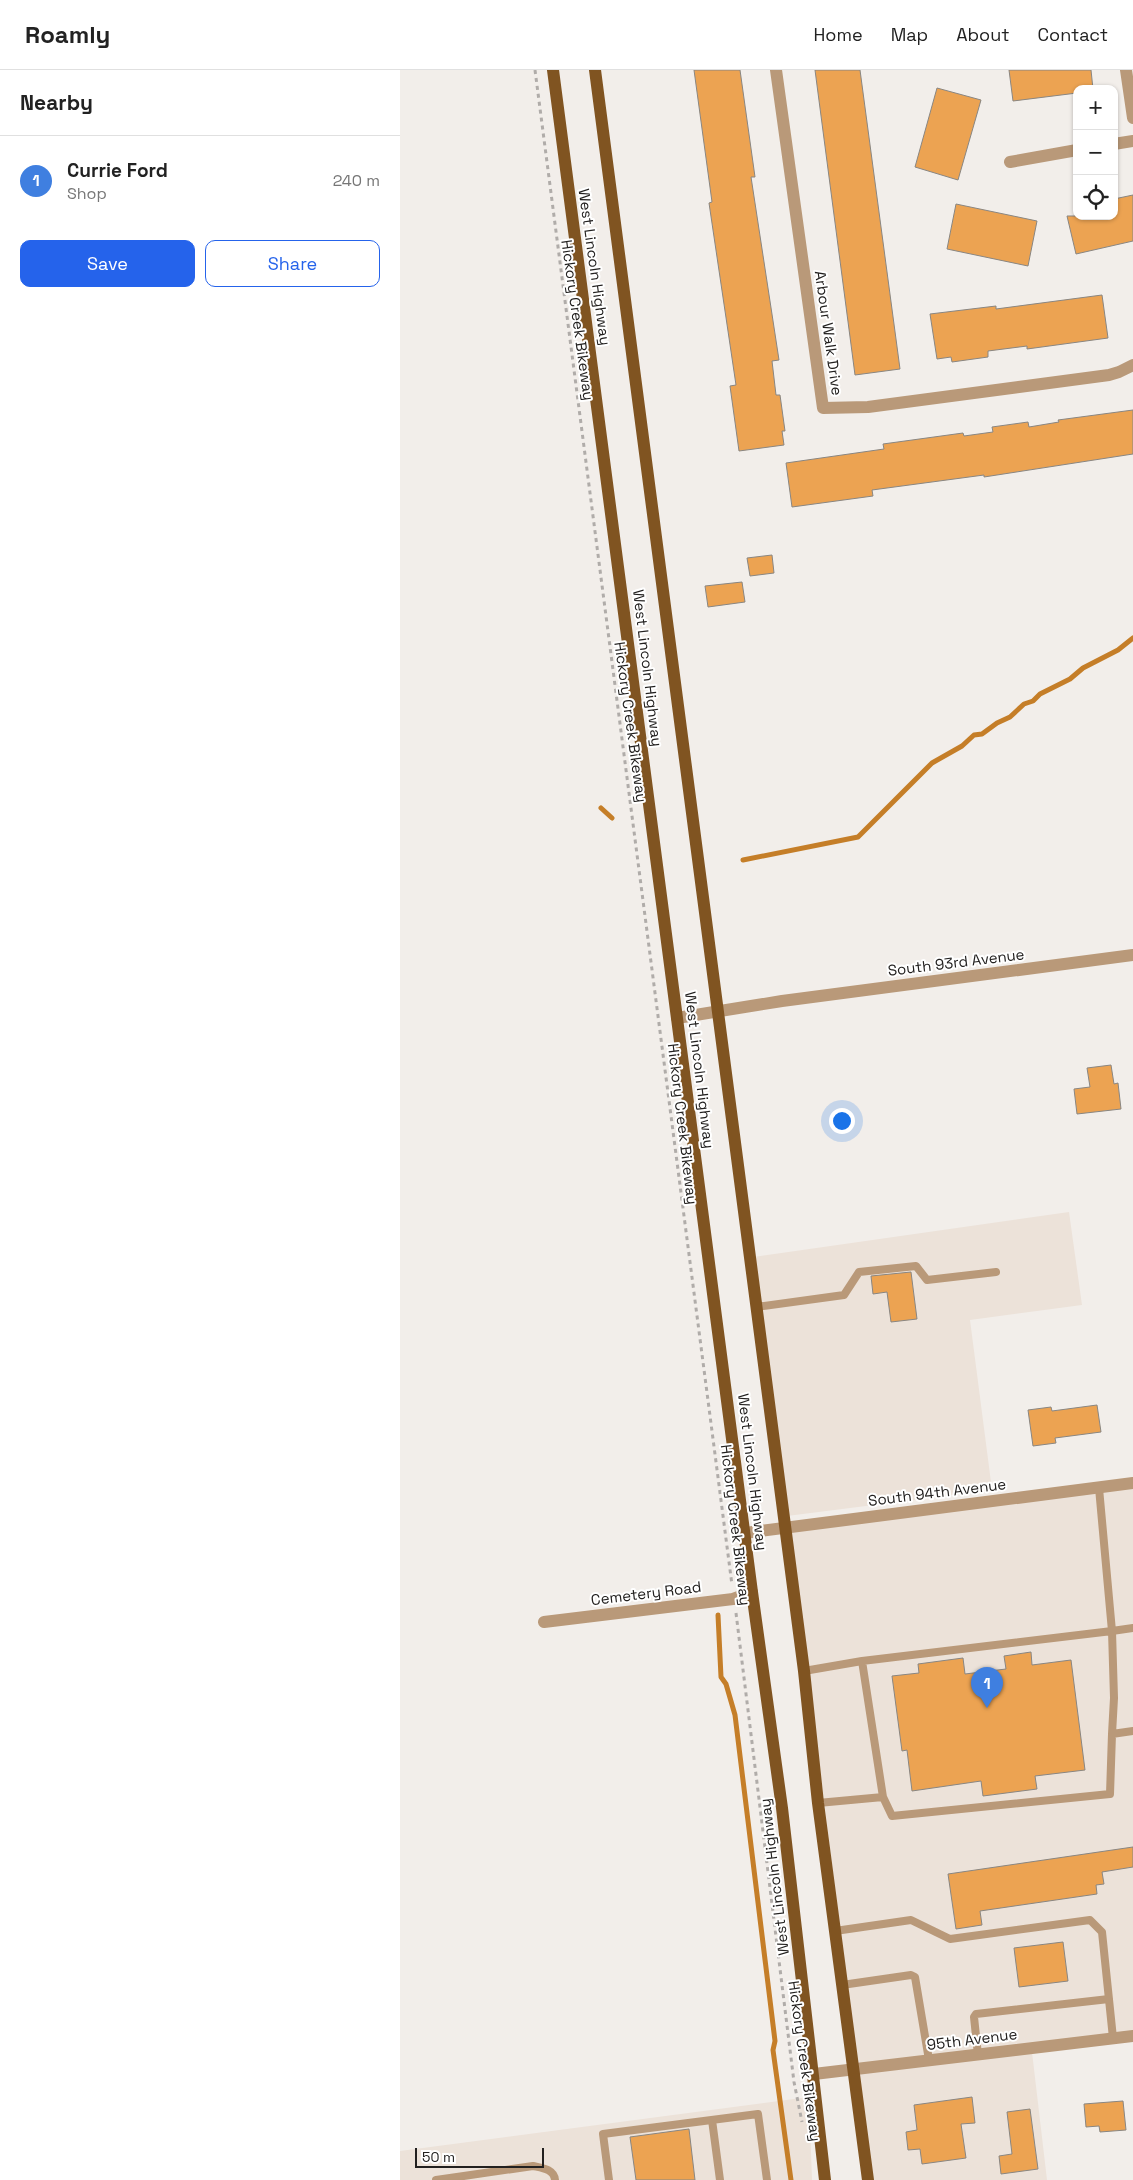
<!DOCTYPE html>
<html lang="en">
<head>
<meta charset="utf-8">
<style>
  body { margin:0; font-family:"Space Grotesk",sans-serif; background:#f2f2f2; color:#222 }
  .controls { position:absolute; right:15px; top:15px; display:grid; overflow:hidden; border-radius:10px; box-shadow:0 1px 4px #0004 }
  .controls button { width:45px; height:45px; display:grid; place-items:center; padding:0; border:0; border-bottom:1px solid #e0e0e0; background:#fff; color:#222; font:25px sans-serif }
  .scale { position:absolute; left:15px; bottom:12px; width:129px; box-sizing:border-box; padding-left:5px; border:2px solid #22201f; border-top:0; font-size:14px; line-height:18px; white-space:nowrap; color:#22201f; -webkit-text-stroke:4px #fff; paint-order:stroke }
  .you { position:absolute; left:441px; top:1050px; width:18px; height:18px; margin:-12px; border:4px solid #fff; border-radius:50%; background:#1a73e8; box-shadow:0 0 0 8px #1a73e833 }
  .badge { display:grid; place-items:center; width:32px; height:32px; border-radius:50%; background:#2563eb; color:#fff; font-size:16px; font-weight:700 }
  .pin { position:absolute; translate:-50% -41px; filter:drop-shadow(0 1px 2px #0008) }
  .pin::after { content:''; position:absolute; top:26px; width:18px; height:15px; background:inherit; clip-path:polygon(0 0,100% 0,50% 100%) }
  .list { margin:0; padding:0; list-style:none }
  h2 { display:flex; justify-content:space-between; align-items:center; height:65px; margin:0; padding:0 20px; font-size:21px }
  h2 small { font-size:16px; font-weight:400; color:#767676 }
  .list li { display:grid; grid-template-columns:32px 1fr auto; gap:15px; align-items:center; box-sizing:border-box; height:90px; padding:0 20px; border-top:1px solid #e0e0e0 }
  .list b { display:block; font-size:19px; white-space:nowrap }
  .list p { margin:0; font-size:16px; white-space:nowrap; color:#767676 }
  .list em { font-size:16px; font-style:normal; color:#767676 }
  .actions { display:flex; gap:10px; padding:15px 20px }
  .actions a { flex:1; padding:11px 0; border:1px solid #2563eb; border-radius:10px; text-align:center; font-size:18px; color:#2563eb }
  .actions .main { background:#2563eb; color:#fff }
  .icon { flex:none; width:28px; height:28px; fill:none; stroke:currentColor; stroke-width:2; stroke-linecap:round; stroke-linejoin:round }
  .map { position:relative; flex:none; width:733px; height:2110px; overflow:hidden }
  header { display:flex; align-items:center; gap:30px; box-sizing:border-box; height:70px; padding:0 25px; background:#fff; border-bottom:1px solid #e0e0e0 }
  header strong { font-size:24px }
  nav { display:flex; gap:28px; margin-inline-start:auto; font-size:18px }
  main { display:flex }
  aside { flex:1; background:#fff }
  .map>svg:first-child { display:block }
  .built { fill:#ece2d9 }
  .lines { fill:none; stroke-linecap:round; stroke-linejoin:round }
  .stream { stroke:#c57e28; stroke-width:5 }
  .building { fill:#eca352; stroke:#898682 }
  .path { stroke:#b0aca9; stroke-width:3; stroke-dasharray:4 4; stroke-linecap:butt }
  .service { stroke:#b99979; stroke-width:8 }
  .minor { stroke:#b99979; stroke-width:12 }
  .primary { stroke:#805421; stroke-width:12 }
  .labels { text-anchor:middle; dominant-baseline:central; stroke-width:4; stroke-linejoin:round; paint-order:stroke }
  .street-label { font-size:15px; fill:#22201f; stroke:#fff }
</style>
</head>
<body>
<header>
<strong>Roamly</strong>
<nav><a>Home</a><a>Map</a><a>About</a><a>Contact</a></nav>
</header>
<main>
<aside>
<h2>Nearby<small></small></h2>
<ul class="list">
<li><span class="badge" style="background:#3f7fe0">1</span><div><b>Currie Ford</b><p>Shop</p></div><em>240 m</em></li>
</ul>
<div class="actions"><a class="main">Save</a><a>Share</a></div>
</aside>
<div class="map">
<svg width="733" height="2110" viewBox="0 0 733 2110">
  <rect width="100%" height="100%" fill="#f2eeea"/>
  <!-- built -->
  <path class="built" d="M669,1142L682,1235L570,1250L592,1420L387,1446L353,1187Z
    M733,1411V1969L632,1982L647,2110H472L389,1454Z
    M409,2027L412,2110H0V2081Z"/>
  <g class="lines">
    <!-- stream -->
    <path class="stream" d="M201,738L212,748
      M343,790L458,767L532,693L562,676L574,665L582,664L597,653L610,647L624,634L633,631L640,624L670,609L683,598L718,580L733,568
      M318,1545L321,1607L326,1614L335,1645L375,1971L373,1980L391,2110"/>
  </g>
  <!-- building -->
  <path class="building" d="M294,0H340L355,107H351L379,290L372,291L376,325H380L385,361H382L384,375L339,381L330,316L336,315L309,133L312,132Z
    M415,0H460L500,299L455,305Z
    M609,0H691L693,19H677V23L613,31Z
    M537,18L581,30L558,110L515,97Z
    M733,125V171L676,184L667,146H714V129Z
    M556,134L637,151L628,196L547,179Z
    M702,225L708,268L627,279V276L588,281V287L552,292L551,287L537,289L530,244L596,236V239Z
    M733,340V384L584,407V405L472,420L473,426L392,437L386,393L484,379L483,374L563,363L564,366L593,362L592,357L628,352L629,357L659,352L658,350Z
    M372,485L374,503L350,506L347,488Z
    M342,512L345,532L308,537L305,516Z
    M711,995L714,1014L718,1013L721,1039L677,1044L674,1019L690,1017L687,998Z
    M511,1202L517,1249L491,1252L487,1222L473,1224L471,1206Z
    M697,1335L701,1362L655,1368L656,1373L633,1376L628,1340L651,1337L652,1341Z
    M631,1582L632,1595L671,1590L685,1700L635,1706L637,1719L583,1726L581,1711L512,1721L507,1680L502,1681L492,1606L519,1603L518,1594L563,1588L565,1604L606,1599L604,1586Z
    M733,1777V1797L702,1802L704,1814L696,1815L697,1824L580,1841L582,1855L556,1859L548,1804Z
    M663,1872L668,1911L619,1917L614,1878Z
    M572,2027L575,2053L561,2054L566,2088L522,2094L520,2079L508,2080L506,2062L517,2060L514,2035Z
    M723,2031L726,2060L700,2062L699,2056L686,2057L684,2034Z
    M630,2039L638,2099L601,2104L599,2086L612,2084L607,2042Z
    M289,2059L295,2110H236L230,2067Z"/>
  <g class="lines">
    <!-- path -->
    <path class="path" d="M135,0L332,1515
      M336,1543L394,2012L402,2052"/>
    <!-- service -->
    <path class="service" d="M356,1237L444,1225L459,1202L516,1196L527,1210L596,1202
      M462,1591L712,1561L699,1418
      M404,1601L462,1591L483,1727L418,1733
      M712,1664L714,1628L712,1561L733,1558
      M483,1727L492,1746L710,1724L712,1664L733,1661
      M435,1861L511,1850L550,1869L690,1850L702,1862L713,1968
      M442,1915L511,1905L515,1907L529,1990
      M578,1985L574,1947L576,1944L709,1929
      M312,2050L320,2110
      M36,2110L133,2096C142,2098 154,2099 155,2110
      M209,2110L203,2064L358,2044L367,2110"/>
    <!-- minor -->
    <path class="minor" d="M376,0L423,338L468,337L709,305L719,302L733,295
      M726,0L733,48
      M714,74L733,71
      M610,92L677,80
      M277,948L382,931L733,885
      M345,1463L733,1413
      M144,1552L333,1529L352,1522
      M414,2004L733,1966"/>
    <!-- primary -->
    <path class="primary" d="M153,0L352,1522L382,1738L425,2110
      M195,0L404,1601L418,1733L468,2110"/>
  </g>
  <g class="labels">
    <!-- street labels -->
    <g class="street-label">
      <text transform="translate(195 197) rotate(82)">West Lincoln Highway</text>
      <text transform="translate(178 250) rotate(82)">Hickory Creek Bikeway</text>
      <text transform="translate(429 263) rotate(82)">Arbour Walk Drive</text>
      <text transform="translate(248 598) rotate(83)">West Lincoln Highway</text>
      <text transform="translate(231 652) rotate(82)">Hickory Creek Bikeway</text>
      <text transform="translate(556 892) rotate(-7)">South 93rd Avenue</text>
      <text transform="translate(300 1000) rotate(83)">West Lincoln Highway</text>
      <text transform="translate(283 1054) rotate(83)">Hickory Creek Bikeway</text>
      <text transform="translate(353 1402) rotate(83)">West Lincoln Highway</text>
      <text transform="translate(537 1422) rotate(-7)">South 94th Avenue</text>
      <text transform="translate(336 1455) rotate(83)">Hickory Creek Bikeway</text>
      <text transform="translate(246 1523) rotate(-7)">Cemetery Road</text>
      <text transform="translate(374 1807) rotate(-97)">West Lincoln Highway</text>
      <text transform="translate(572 1969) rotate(-7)">95th Avenue</text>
      <text transform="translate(405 1991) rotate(82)">Hickory Creek Bikeway</text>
    </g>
  </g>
</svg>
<div class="controls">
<button>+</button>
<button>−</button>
<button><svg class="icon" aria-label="locate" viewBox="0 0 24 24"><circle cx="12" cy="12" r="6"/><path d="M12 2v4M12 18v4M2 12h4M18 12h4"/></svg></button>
</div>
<div class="scale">50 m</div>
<div class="you"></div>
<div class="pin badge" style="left:587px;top:1638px;background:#3f7fe0">1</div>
</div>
</main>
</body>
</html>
